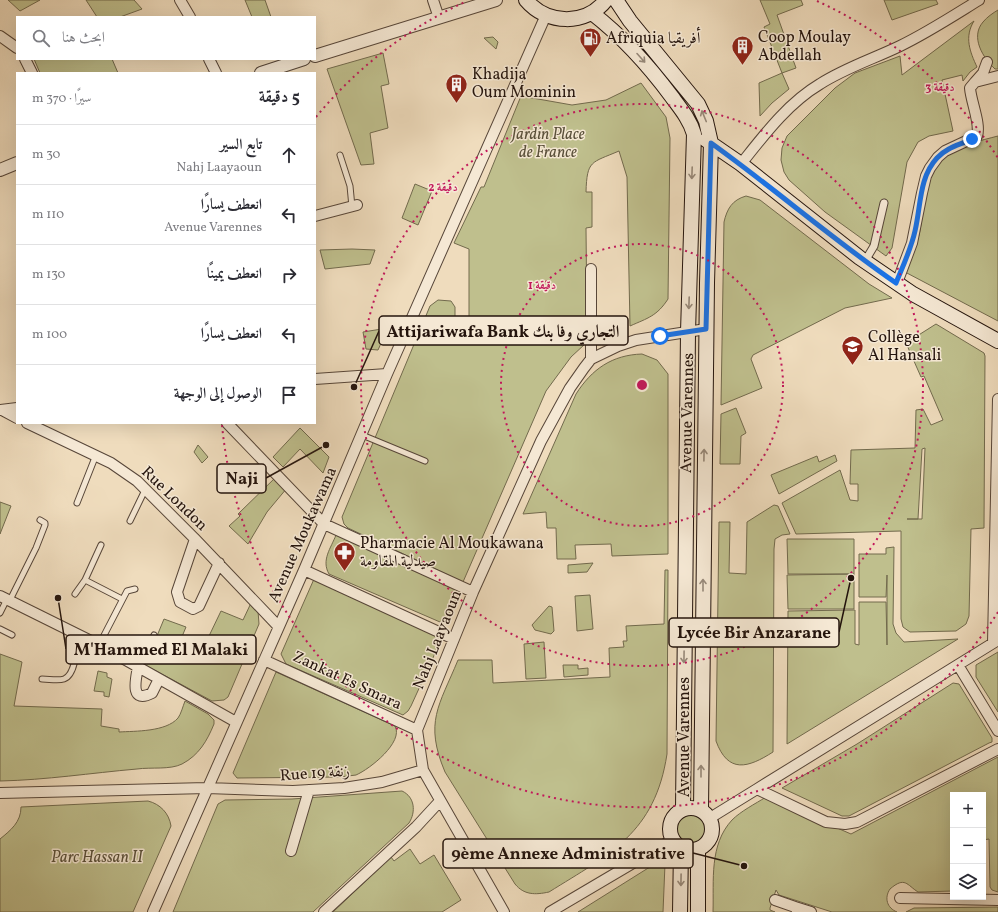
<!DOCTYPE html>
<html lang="ar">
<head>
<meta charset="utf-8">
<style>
  body { margin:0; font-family:Vollkorn,Amiri,serif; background:#f2f2f3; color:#2b2b33; direction:rtl }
  .controls { position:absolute; right:12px; bottom:12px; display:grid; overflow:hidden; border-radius:0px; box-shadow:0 4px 16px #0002 }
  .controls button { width:36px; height:36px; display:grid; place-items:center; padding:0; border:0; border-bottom:1px solid #e1e1e2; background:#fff; color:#2b2b33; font:20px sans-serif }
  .stop { position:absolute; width:12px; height:12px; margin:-9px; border:3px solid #1a73e8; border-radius:50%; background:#fff }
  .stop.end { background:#1a73e8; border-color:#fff; box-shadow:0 1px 4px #0008 }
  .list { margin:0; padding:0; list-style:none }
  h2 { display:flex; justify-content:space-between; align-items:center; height:52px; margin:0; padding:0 16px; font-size:17px }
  h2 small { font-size:13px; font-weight:400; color:#7c7c81 }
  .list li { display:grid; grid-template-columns:26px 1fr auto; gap:12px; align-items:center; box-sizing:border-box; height:60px; padding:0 16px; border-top:1px solid #e1e1e2 }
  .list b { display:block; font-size:15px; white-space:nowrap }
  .list p { margin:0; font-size:13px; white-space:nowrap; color:#7c7c81 }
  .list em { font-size:13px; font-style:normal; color:#7c7c81 }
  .icon { flex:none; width:22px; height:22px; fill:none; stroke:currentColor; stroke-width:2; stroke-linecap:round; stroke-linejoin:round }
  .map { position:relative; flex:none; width:998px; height:912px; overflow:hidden; direction:ltr }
  .search { position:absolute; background:#fff; box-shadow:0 4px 16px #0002; left:16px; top:16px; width:300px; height:44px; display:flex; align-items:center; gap:10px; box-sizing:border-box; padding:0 14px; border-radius:0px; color:#7c7c81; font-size:15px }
  .panel { position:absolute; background:#fff; box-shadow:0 4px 16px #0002; left:16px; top:72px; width:300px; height:352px; border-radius:0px; direction:rtl }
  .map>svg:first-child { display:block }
  .green { fill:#bfbf8d; stroke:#726a4d; fill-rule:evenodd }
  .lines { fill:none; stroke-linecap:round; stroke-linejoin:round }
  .service-casing { stroke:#574639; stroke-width:7 }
  .pedestrian-casing { stroke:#574639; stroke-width:9 }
  .minor-casing { stroke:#574639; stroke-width:12 }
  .tertiary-casing { stroke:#574639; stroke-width:14 }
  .secondary-casing { stroke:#24140d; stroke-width:16 }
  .service { stroke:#f5e8d4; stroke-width:5 }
  .pedestrian { stroke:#f5e8d4; stroke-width:7 }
  .minor { stroke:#f5e8d4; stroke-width:10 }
  .tertiary { stroke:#f5e8d4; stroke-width:12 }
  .secondary { stroke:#f5e8d4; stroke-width:14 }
  .oneway { stroke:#97897a }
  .route { stroke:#1a73e8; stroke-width:5 }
  .ring { fill:none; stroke:#c2185b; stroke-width:2; stroke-dasharray:2 4 }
  .labels { text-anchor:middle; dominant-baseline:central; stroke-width:3; stroke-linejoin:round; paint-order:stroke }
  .poi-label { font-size:16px; fill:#24140d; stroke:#f5e8d4; text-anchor:start }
  .park-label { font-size:16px; font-style:italic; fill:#5a503a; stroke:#f5e8d4 }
  .street-label { font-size:16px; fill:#24140d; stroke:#f5e8d4 }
  .centre { fill:#c2185b; stroke:#f5e8d4; stroke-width:2 }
  .ring-label { font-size:12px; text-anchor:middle; font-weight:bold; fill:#c2185b; stroke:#f5e8d4; stroke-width:3; stroke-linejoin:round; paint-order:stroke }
  .leader { fill:none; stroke:#24140d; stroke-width:1.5 }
  .callout-dot { fill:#24140d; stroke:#f5e8d4; stroke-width:1.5 }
  .callout { fill:#f5e8d4; stroke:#24140d; stroke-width:1.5 }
  .callout-label { font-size:17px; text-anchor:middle; font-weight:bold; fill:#24140d }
</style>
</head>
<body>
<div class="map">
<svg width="998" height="912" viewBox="0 0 998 912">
  <rect width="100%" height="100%" fill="#efdcbd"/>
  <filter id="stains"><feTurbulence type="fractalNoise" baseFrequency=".005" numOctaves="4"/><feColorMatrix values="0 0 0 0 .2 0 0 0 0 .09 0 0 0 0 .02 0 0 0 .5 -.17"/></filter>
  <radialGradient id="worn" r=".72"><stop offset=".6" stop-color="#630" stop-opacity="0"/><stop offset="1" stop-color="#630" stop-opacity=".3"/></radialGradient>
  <!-- green -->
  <path class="green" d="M8,0H40L20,11Z
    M86,0H134L142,9L120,17H97Z
    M245,0H265L271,17H252Z
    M760,0H801L803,5L777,15L796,68L782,73L789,89L772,103L760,116L759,83L782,73L764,27L770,24Z
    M884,0H936L938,4L892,20Z
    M998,10V69H995C983,58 970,37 983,22C987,17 993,13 998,10Z
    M974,21C964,37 970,52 977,67L970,72L963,81L962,75L942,80L953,131L929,136L918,142L907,162L892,248L886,256L825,212L789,180L784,172L781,160L782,148L787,136L835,88L855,73L900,56L902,75Z
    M493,37L498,42L496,49L484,38Z
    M383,53L389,84L381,86L388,128L370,133L374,164L361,165L327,69Z
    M34,59H112L118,73H40Z
    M641,83L666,117L670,138L668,299C657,316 648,318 630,326L627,177L619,151C591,163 587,160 586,192H592V227L586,228L587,324L585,344L571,357L546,391L463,582L348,528L344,524L342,517L430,306L438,300L451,301L455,307V318L469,317V249L454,243L481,187H484L521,96L572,105L606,100Z
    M998,136V321L905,272C910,260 916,247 919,235C925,210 921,174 943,156C955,146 983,140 998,136Z
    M415,184L432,191L418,225L402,218Z
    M746,196L760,200L869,284L892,298L845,308L753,355L751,359L762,388L721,405L724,222C727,209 732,200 746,196Z
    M352,249L375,250L370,264L325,269L320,250Z
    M936,324L984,353L985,356L984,528L971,529L969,616L966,624L956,631L910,632L903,627L901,619V531L796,534L782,503L840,470L850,500L858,501V484H850L851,450L915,448L916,410L923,409L931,425L943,420L924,376L921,377L906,343ZM925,448L922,519H907H918L922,449Z
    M388,328L378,350L366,349L363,332Z
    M642,354L657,360L668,374V554L612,556L611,544L575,545L576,559H557L556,528H547L546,512L523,514L576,394C592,369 612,355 642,354Z
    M736,408L746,433L741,436L740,464H720L721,414Z
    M300,428L329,457L323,473L300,449L283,467L273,457Z
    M198,445L208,457L202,463L194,452Z
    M835,455L837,461L779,494L771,475L817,456L819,462Z
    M276,477L287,488L267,512L248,544L229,526L240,516L238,514Z
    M0,502L11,506L0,534Z
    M774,505L778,506L790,534L782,535L775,539L774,549L773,752C748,768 728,774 716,741L719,522H730L729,573L746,574L747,522Z
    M336,535L458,588L460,592L446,620L440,622L329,574C321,560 331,548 336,535Z
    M787,539H854V574H788Z
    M894,547L893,624L896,633L904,642L958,639L787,744L788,611L855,610V644L859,645V602H886L887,645V575L886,597H859V554H886V548Z
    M593,563L587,572L568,573V565Z
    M665,570H668L667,754C655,833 610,854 549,892C535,895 524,895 515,884L445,772C424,722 439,706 458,660H492L493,683L610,677L609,648L624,647L623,641H627L626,626L664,624Z
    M854,574V609H788L787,575Z
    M314,579L442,638L411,706L408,711L403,715L286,664L281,654Z
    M590,595L593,629L577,631L575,596Z
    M251,603L258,611L259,624L228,697L224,700L212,701L145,665L164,619L186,627L181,639L207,649L212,637L209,636L221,611L243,620Z
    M549,606L552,607L554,631L551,634L535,630L532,625Z
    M544,642L546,678L526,679L524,644Z
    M998,652V712L976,677V665Z
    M0,654L22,662L14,706L102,709L101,726L119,729V732C135,731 166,732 178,718C181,714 183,706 185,701L208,714L214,720V724C207,741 199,755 182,764C170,770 151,767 137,769C91,773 46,780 0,781Z
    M563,665H578V669L588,668V675L564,677Z
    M98,671L107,673V677L112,679L109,697L104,696V692L94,691Z
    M276,672L395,726C404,742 370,769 356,775C351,776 345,776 340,777L237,778L233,773Z
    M953,683L959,684L992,738V742L989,743L849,816H842L782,788L857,744Z
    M998,757V892L992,890L990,887L989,839L983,840V795H953V891L918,892C907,885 905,876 890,889C884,898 887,908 897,912H832L779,895L776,890L770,908V910L775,912H713C714,880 709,845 732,820C741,811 755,804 766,797L851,834Z
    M402,791C415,797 416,812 409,823L313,912H173L218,804L225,800L292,799Z
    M148,801C160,804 169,813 171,826L133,912H0V839C11,830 21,822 21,807Z
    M675 829a17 17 0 1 1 34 0a17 17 0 1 1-34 0Z
    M410,849L420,864L434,855L461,900L442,912H333L391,857L394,861Z
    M661,860L665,864L663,912H578Z
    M998,907V912H906L914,908Z"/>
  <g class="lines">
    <defs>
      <path id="service" d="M340,155L350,186L352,207
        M362,435L425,461
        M77,503L96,455
        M130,521L145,490
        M85,580L101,545
        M75,594L85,580L122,599
        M10,600L36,548L45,525V523L40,520
        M0,613L7,599
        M0,629L12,635
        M99,645L127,591L135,589
        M138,667L154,635
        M42,679C49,679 58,681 64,679C76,675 77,646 78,634"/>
      <path id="pedestrian" d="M865,261L874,246L884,203"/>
      <path id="minor" d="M180,0L190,17
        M433,0L439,18
        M0,36L17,48
        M25,59L32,73
        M209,59L216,73
        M975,82L983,73L987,62
        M741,164C764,135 788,103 820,84C845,68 873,59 900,46C927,33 953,16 979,0
        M315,216L357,205
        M591,269V359
        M897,283L912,243L922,193L926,176L930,168L938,157L945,151L977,136C981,124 971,102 970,88L975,82L998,76
        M315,379L387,374
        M0,410L17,408
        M2,410L17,418
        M27,423L111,463L137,481L194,538L278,626
        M227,423L324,524L473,592
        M195,539L177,592L180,602L193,609L199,606L219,563
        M304,570L454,639
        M0,596L99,645L236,722
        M993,643L998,399
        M264,660L417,730
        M958,665L998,731
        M138,667C136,678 129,705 152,693L159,679
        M757,789L998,640
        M0,793L207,788L293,791L344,788L382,782L423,770
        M710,818L757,789L826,822L845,824L857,822L998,749
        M291,851L309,790
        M900,898L998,900
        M775,900L795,907L798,912
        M795,907L811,912
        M153,912L304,570L387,374L546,15
        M324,912L416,827L440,801
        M504,912L423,770L417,730L473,592L541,441L570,388L584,368L591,359L618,346L636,340L706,329
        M550,912L672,840"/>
      <path id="tertiary" d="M315,56L496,0
        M261,73L304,59
        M0,170L17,163"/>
      <path id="secondary" d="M526,0C547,25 586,26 606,0
        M616,0L630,21L698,104L706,121L711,143L707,283L701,810
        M592,13C623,37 649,66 672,97C681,109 690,120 694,134L688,332L683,809
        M706,140L741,164L860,258L913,294L998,341
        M670 829a21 21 0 1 1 42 0a21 21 0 1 1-42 0Z
        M680,912L681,848
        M698,912V849"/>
    </defs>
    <!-- service casing -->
    <use href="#service" class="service-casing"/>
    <!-- pedestrian casing -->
    <use href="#pedestrian" class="pedestrian-casing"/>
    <!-- minor casing -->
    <use href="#minor" class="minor-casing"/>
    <!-- tertiary casing -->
    <use href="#tertiary" class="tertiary-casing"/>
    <!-- secondary casing -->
    <use href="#secondary" class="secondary-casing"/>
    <!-- service -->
    <use href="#service" class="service"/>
    <!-- pedestrian -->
    <use href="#pedestrian" class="pedestrian"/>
    <!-- minor -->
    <use href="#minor" class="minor"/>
    <!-- tertiary -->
    <use href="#tertiary" class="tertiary"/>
    <!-- secondary -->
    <use href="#secondary" class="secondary"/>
  </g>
  <!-- one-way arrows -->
  <defs><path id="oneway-shaft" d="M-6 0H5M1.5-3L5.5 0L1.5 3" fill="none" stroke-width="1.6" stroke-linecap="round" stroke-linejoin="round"/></defs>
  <g class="oneway">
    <use href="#oneway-shaft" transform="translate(641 58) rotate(48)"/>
    <use href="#oneway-shaft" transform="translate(704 116) rotate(-112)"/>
    <use href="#oneway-shaft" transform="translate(692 173) rotate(92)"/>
    <use href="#oneway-shaft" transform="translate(689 303) rotate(92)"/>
    <use href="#oneway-shaft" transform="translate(704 455) rotate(-89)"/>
    <use href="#oneway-shaft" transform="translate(703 585) rotate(-90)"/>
    <use href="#oneway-shaft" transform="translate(684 657) rotate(91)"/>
    <use href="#oneway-shaft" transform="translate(701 771) rotate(-90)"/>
    <use href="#oneway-shaft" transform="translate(681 880) rotate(91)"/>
  </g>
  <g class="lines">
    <!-- route -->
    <path class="route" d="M660,336L706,329L711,143C774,188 832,239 896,283C903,266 911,249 915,231C921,206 919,177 937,158C947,147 960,145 972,139"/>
  </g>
  <!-- distance rings -->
  <g class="ring">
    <circle cx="642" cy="385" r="141"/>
    <circle cx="642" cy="385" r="281"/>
    <path d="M998 612A422 422 0 0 1 222 425M316 117A422 422 0 0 1 467 1M817 1A422 422 0 0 1 998 158"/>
  </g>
  <!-- icons -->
  <defs>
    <symbol id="fuel-pin" viewBox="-11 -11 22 30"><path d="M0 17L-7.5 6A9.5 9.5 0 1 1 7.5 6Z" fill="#8f2418" stroke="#f5e8d4"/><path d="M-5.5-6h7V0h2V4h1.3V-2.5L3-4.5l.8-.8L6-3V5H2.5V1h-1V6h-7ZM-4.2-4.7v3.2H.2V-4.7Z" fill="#fff"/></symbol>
    <symbol id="building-pin" viewBox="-11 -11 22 30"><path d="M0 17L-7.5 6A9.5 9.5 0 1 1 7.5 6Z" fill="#8f2418" stroke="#f5e8d4"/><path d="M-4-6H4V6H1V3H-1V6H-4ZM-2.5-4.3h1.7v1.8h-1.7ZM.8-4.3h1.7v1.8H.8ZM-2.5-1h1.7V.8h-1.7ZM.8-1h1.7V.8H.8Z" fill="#fff"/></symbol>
    <symbol id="school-pin" viewBox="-11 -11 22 30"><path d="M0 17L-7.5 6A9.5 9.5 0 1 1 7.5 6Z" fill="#8f2418" stroke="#f5e8d4"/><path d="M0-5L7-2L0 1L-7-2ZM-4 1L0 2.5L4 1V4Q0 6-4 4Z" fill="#fff"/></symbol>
    <symbol id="pharmacy-pin" viewBox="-11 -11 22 30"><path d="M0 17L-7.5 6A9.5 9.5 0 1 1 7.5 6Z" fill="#8f2418" stroke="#f5e8d4"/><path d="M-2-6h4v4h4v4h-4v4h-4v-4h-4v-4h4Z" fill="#fff"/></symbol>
  </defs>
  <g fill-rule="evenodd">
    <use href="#fuel-pin" x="578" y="26" width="25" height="34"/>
    <use href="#building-pin" x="730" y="34" width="25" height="34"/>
    <use href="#building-pin" x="444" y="72" width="25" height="34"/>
    <use href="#school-pin" x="840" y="334" width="25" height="34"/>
    <use href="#pharmacy-pin" x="332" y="540" width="25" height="34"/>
  </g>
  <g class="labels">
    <!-- poi labels -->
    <g class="poi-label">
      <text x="758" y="38">Coop Moulay<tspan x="758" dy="18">Abdellah</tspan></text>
      <text x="606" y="39">Afriquia أفريقيا</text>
      <text x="472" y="75">Khadija<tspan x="472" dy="18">Oum Mominin</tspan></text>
      <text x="868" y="338">Collège<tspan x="868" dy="18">Al Hansali</tspan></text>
      <text x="360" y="544">Pharmacie Al Moukawana<tspan x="360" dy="18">صيدلية المقاومة</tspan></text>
    </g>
    <!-- park labels -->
    <g class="park-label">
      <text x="548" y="135">Jardin Place<tspan x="548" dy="18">de France</tspan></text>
      <text x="97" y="858">Parc Hassan II</text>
    </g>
    <!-- street labels -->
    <g class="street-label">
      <text transform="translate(688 413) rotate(-89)">Avenue Varennes</text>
      <text transform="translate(174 499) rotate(44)">Rue London</text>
      <text transform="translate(303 535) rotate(-66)">Avenue Moukawama</text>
      <text transform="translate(438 640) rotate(-68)">Nahj Laayaoun</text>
      <text transform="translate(347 681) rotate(25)">Zankat Es Smara</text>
      <text transform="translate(685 737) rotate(-90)">Avenue Varennes</text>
      <text transform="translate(315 774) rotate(-4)">Rue 19 زنقة</text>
    </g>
  </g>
  <circle cx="642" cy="385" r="6" class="centre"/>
  <g class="ring-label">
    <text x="940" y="91">3 دقيقة</text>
    <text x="443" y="191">2 دقيقة</text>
    <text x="542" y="289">1 دقيقة</text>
  </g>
  <!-- callouts -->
  <path class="leader" d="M354 387L379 331M326 445L266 478M851 578L839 632M58 598L66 649M744 866L693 853"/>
  <g class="callout-dot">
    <circle cx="354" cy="387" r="4"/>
    <circle cx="326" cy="445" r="4"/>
    <circle cx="851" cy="578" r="4"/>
    <circle cx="58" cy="598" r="4"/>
    <circle cx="744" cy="866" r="4"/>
  </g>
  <g class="callout">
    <rect x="379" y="316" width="249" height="29" rx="4"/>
    <rect x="217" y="464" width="49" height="29" rx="4"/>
    <rect x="669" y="618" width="170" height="29" rx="4"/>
    <rect x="66" y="635" width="190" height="29" rx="4"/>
    <rect x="443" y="839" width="250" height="29" rx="4"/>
  </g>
  <g class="callout-label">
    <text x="503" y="337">Attijariwafa Bank التجاري وفا بنك</text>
    <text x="242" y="484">Naji</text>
    <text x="754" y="638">Lycée Bir Anzarane</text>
    <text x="161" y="655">M'Hammed El Malaki</text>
    <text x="568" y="859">9ème Annexe Administrative</text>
  </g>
  <rect width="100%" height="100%" filter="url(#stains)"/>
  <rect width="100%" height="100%" fill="url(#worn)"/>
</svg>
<div class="controls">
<button>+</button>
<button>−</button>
<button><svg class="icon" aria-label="layers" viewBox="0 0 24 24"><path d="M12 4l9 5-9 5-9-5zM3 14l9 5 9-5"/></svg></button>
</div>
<div class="stop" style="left:660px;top:336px"></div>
<div class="stop end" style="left:972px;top:139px"></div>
<div class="search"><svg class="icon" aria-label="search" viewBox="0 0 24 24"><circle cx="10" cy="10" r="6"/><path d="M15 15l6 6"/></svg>ابحث هنا</div>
<section class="panel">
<h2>5 دقيقة<small>سيرًا · 370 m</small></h2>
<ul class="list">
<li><svg class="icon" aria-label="ahead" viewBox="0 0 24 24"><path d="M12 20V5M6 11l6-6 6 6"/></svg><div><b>تابع السير</b><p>Nahj Laayaoun</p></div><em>30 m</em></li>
<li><svg class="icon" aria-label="left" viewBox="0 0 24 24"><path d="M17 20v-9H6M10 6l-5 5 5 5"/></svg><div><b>انعطف يسارًا</b><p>Avenue Varennes</p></div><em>110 m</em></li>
<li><svg class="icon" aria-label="right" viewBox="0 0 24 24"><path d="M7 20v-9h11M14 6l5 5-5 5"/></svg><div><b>انعطف يمينًا</b></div><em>130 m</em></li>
<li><svg class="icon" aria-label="left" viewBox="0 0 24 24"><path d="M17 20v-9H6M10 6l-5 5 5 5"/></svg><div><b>انعطف يسارًا</b></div><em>100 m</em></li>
<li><svg class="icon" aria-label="arrive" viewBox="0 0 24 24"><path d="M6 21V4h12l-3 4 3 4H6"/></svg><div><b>الوصول إلى الوجهة</b></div></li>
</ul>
</section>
</div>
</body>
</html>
